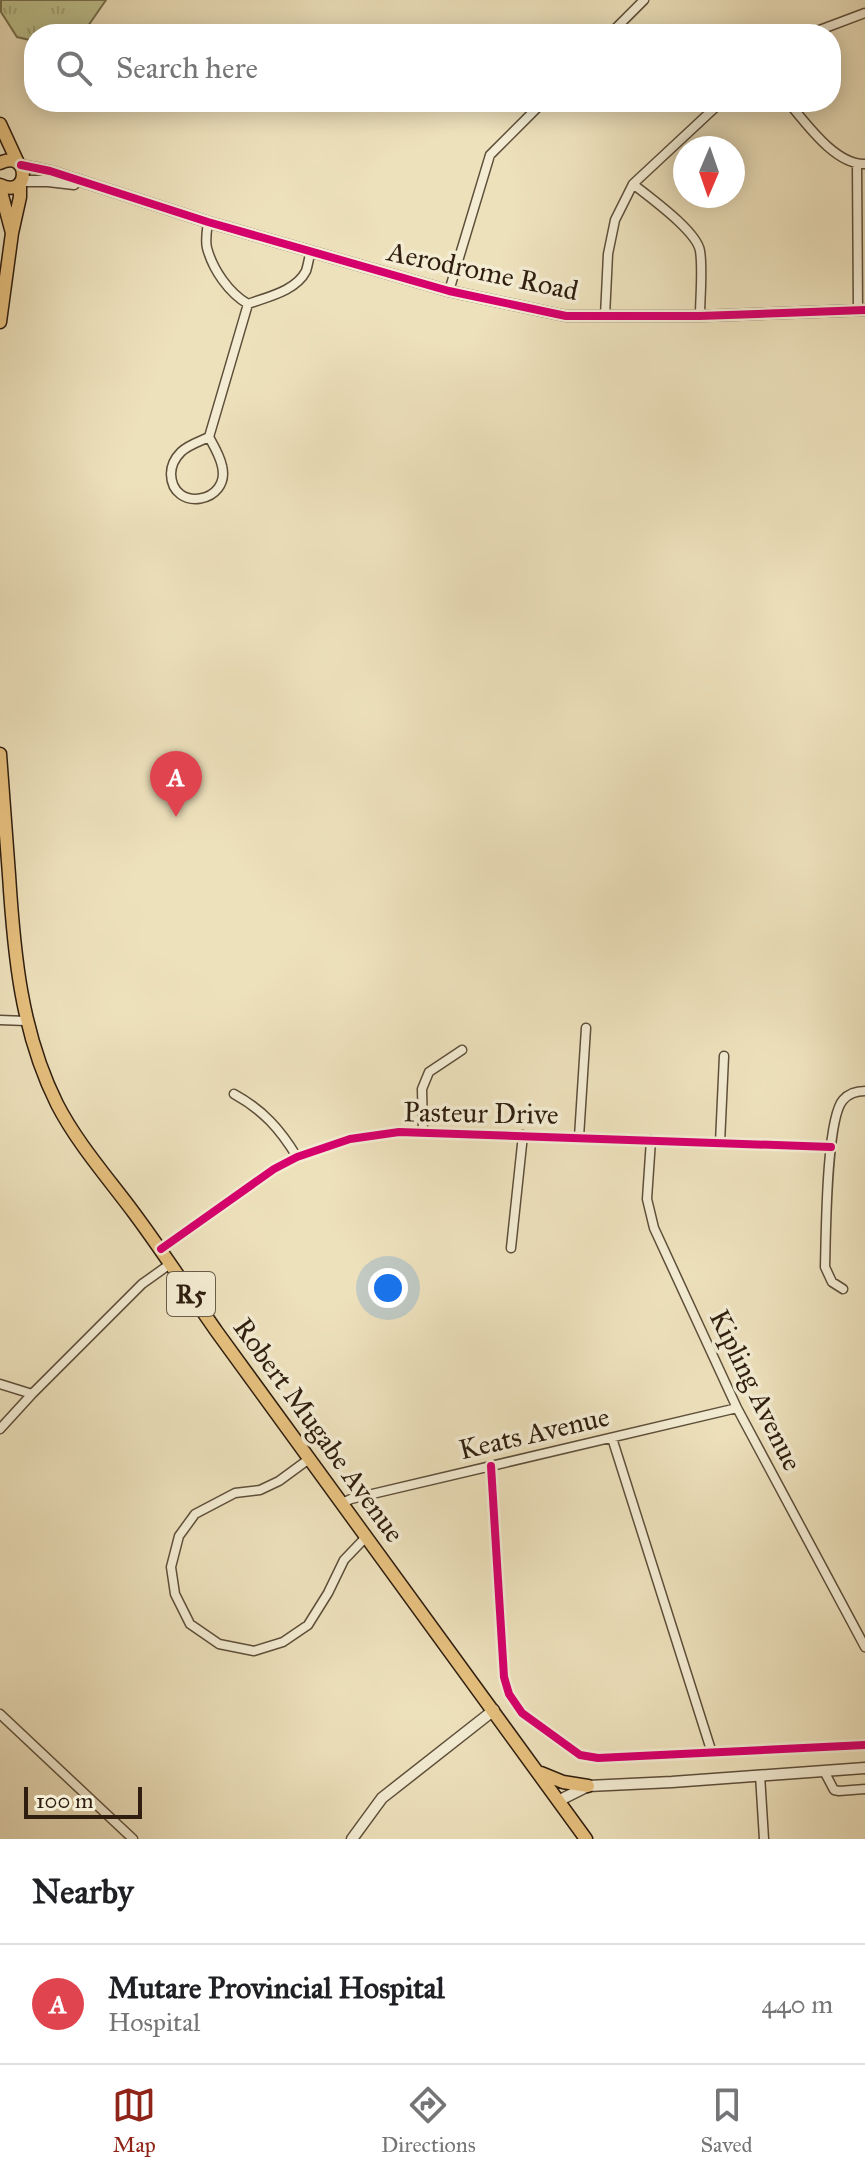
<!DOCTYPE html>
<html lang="en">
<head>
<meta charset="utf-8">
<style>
  body { margin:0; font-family:"IM FELL Great Primer",serif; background:#f2f2f2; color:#202124 }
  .compass { position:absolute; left:673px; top:136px; width:72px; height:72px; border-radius:50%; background:#fff; box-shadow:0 4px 20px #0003; rotate:182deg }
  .scale { position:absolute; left:24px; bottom:20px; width:118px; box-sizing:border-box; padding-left:8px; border:4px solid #2f1e0f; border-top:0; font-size:22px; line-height:28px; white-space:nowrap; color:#2f1e0f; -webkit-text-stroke:6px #f3ecd3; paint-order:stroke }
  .you { position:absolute; left:388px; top:1288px; width:28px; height:28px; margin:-20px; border:6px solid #fff; border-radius:50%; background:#1a73e8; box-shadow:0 0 0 12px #1a73e833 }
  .badge { display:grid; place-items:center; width:52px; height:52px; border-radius:50%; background:#8f2418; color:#fff; font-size:26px; font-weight:700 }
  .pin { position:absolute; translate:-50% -66px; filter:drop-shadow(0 2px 4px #0008) }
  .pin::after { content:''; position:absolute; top:42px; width:28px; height:24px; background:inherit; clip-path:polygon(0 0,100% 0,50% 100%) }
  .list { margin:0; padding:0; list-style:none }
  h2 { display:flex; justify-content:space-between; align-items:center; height:104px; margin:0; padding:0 32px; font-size:34px }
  h2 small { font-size:26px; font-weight:400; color:#757577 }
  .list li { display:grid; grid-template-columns:52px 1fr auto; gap:24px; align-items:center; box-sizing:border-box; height:120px; padding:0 32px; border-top:2px solid #e0e0e0 }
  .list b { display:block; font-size:30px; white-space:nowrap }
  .list p { margin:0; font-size:26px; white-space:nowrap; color:#757577 }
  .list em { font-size:26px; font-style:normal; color:#757577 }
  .icon { flex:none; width:44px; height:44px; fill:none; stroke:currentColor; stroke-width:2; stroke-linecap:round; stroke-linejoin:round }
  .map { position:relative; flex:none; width:865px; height:1839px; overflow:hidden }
  .search { position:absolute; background:#fff; box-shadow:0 4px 20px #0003; left:24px; right:24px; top:24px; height:88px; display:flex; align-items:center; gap:20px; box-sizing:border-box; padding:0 28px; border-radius:32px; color:#757577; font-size:30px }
  .sheet { height:224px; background:#fff }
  nav { display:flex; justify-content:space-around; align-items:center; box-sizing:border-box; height:112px; border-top:2px solid #e0e0e0; background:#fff; font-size:22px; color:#757577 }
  nav a { display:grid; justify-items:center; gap:4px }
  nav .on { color:#8f2418 }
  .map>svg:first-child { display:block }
  .park { fill:url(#park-tufts); stroke:#76704e; stroke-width:2 }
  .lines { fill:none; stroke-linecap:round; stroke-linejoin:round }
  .minor-casing { stroke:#5e4f3a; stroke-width:11 }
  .tertiary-casing { stroke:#5e4f3a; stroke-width:13 }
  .trunk-casing { stroke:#2f1e0f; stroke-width:15 }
  .minor { stroke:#f3ecd3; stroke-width:8 }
  .tertiary { stroke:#f3ecd3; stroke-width:10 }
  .trunk { stroke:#e6c07e; stroke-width:12 }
  .cycleway-casing { stroke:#f3ecd3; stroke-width:13 }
  .cycleway { stroke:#d6006c; stroke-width:8 }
  .labels { text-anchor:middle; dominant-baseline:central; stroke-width:7; stroke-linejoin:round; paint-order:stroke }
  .shield { fill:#f3ecd3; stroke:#6a5c4a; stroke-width:2 }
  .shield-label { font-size:26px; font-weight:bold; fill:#2f1e0f }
  .street-label { font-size:28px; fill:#2f1e0f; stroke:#f3ecd3 }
</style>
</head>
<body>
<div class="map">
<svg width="865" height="1839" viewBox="0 0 865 1839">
  <defs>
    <pattern id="park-tufts" width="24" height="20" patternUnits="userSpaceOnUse" patternTransform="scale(2)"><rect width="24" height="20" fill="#bdc18d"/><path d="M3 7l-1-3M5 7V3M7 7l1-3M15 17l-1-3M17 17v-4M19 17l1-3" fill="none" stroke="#a3a578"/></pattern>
  </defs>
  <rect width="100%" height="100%" fill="#ede1bc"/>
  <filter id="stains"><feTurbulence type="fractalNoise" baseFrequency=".0025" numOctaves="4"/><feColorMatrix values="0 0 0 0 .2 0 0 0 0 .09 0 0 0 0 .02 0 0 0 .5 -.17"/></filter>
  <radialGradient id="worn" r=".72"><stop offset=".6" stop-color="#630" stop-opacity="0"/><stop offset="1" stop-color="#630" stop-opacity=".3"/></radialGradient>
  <!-- park -->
  <path class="park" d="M1,0H106L88,26L59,25L48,34H34V41L17,37L1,12Z"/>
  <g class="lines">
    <defs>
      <path id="minor" d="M610,34L644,0
        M809,34L865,13
        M788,102C806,123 835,165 865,164
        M857,164L858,310
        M633,184C649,197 697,231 700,251C703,269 700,298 700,316
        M208,222C207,230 205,240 207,248C213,270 229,293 248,304C267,297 296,291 306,271C308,265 309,257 311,251
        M449,291L490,155L543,102
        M605,316L608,254L615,220L633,184L721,102
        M209,437C201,441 188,445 181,452C175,458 171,466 171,474C172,513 231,503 222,466C220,456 214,446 209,437L248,304
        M0,1020L26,1021
        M234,1094C263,1110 280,1129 297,1157
        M423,1131L422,1089L429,1072L462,1050
        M579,1137L586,1028
        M651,1140L647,1199L654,1228L737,1408L865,1647
        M720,1143L724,1056
        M511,1248L523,1135
        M161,1249L274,1169L297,1157L350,1139L399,1132L831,1147
        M843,1289L832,1282L825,1267C826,1236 826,1119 843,1100C849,1093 856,1091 865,1091
        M0,1384L32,1394
        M0,1429L32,1394L142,1284L170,1264
        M612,1438L712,1753
        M309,1459L279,1481L260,1490L235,1493L195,1514L179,1536L171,1567L175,1594L190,1624L219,1644L254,1651L283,1642L308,1625L328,1593L344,1560L366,1537
        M491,1466L504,1677L509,1694L522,1713L580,1755L598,1758L865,1745
        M342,1503L351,1499L737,1408
        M0,1714L133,1839
        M824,1771L834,1790L839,1791L865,1789
        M760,1775L764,1839"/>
      <path id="tertiary" d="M21,165L50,171L208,222L449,291L566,316H700L865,310
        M22,181H48L74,184
        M558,1801L588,1786L672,1782L865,1768
        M352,1839L382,1798L494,1710"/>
      <path id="trunk" d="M0,124L18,163
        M0,163C30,148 31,200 0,185
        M0,188L12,233
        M0,322L12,233L20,197V183
        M0,754C3,794 6,834 9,875C14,954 21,1032 57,1104C77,1143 108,1178 134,1213C163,1252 189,1292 217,1332L586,1839
        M541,1773L563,1782L588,1786"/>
    </defs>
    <!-- minor casing -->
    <use href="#minor" class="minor-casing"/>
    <!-- tertiary casing -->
    <use href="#tertiary" class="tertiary-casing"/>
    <!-- trunk casing -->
    <use href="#trunk" class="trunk-casing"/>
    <!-- minor -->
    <use href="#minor" class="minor"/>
    <!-- tertiary -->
    <use href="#tertiary" class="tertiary"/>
    <!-- trunk -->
    <use href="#trunk" class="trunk"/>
    <defs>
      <path id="cycleway" d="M21,165L50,171L208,222L449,291L566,316H700L865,310
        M161,1249L274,1169L297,1157L350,1139L399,1132L831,1147
        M491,1466L504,1677L509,1694L522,1713L580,1755L598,1758L865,1745"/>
    </defs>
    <!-- cycleway casing -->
    <use href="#cycleway" class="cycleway-casing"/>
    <!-- cycleway -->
    <use href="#cycleway" class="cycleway"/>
  </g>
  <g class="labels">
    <!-- shield labels -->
    <rect class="shield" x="167" y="1272" width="48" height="44" rx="6"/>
    <g class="shield-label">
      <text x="191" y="1294">R5</text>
    </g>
    <!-- street labels -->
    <g class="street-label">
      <text transform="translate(483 271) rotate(12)">Aerodrome Road</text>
      <text transform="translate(481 1113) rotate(1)">Pasteur Drive</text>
      <text transform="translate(756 1390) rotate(64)">Kipling Avenue</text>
      <text transform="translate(319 1430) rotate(54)">Robert Mugabe Avenue</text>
      <text transform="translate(534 1433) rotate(-13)">Keats Avenue</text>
    </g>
  </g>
  <rect width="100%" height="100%" filter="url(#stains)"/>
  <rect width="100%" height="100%" fill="url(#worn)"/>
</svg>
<svg class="compass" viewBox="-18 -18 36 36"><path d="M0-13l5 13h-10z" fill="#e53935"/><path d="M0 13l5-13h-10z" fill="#757577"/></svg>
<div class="scale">100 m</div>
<div class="you"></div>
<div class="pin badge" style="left:176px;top:817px;background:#e0444e">A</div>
<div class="search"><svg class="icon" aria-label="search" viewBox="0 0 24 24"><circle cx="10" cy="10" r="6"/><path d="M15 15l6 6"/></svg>Search here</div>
</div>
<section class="sheet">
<h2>Nearby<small></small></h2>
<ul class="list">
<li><span class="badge" style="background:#e0444e">A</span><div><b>Mutare Provincial Hospital</b><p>Hospital</p></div><em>440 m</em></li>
</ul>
</section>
<nav>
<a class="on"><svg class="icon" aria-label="map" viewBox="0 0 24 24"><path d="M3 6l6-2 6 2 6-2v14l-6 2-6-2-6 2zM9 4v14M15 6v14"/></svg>Map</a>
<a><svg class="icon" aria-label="directions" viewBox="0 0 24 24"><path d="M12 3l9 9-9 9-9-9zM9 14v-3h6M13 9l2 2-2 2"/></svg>Directions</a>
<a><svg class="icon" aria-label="saved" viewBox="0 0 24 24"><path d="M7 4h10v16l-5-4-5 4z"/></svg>Saved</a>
</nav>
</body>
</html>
